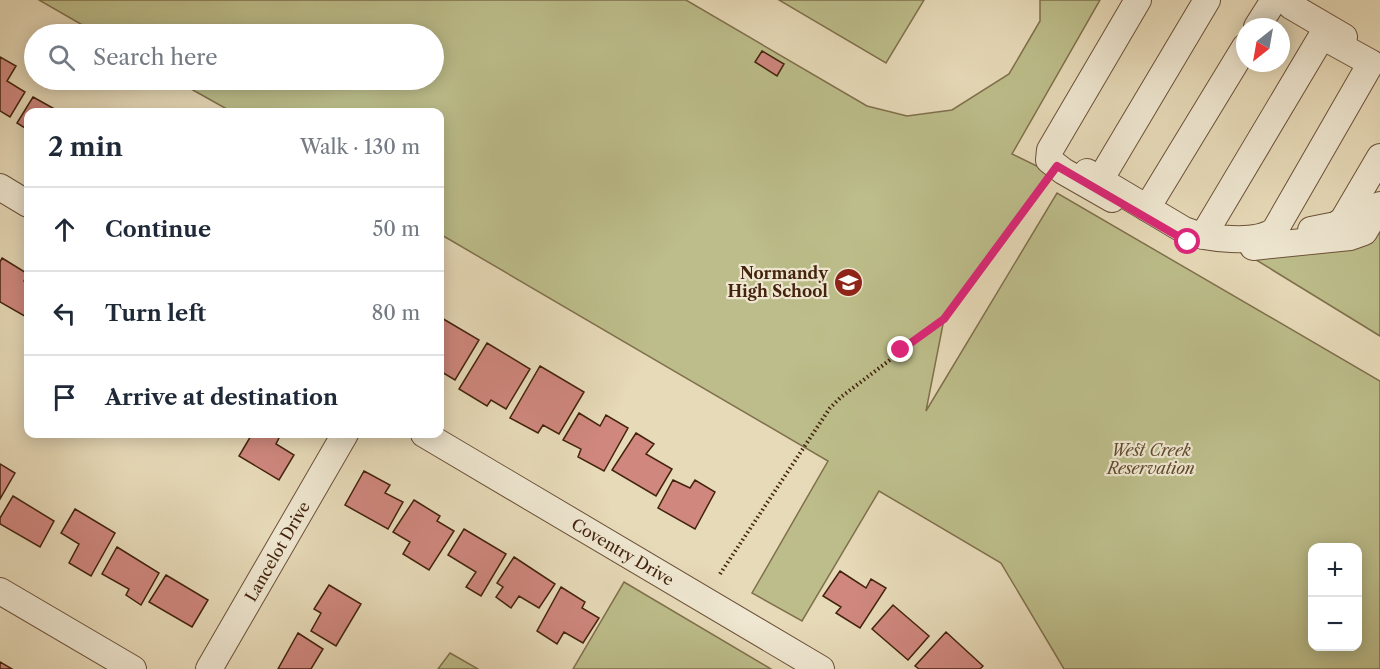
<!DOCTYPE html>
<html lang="en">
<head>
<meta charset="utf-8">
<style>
  body { margin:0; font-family:"Libre Caslon Text",serif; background:#f2f2f3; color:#1f2937 }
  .controls { position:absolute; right:18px; bottom:18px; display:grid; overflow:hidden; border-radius:12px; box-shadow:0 3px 15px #0003 }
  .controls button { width:54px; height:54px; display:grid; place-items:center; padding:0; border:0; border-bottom:2px solid #e0e1e3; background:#fff; color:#1f2937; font:30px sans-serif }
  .compass { position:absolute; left:1236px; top:18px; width:54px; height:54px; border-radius:50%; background:#fff; box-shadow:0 3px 15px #0003; rotate:211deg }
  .stop { position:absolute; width:18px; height:18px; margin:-14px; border:4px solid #db2777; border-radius:50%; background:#fff }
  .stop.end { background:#db2777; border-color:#fff; box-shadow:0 2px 6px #0008 }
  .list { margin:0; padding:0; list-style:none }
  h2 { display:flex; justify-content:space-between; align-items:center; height:78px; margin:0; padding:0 24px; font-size:26px }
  h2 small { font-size:20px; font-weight:400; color:#747a83 }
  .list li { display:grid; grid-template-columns:39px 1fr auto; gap:18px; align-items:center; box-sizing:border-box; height:84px; padding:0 24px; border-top:2px solid #e0e1e3 }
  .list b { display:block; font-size:22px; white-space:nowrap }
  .list em { font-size:20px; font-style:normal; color:#747a83 }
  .icon { flex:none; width:33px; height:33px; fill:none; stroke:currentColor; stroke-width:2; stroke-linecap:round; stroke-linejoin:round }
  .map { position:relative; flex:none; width:1380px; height:669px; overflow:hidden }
  .search { position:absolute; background:#fff; box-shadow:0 3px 15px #0003; left:24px; top:24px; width:420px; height:66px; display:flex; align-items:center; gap:15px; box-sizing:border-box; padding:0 21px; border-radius:33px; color:#747a83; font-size:22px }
  .panel { position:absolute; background:#fff; box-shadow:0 3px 15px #0003; left:24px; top:108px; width:420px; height:330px; border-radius:12px }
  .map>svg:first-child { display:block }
  .green { fill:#bcbd8a; stroke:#80704c; stroke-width:1.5; fill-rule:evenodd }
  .building { fill:#cf877e; stroke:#43230d; stroke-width:1.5 }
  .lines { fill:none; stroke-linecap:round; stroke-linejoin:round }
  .minor-casing { stroke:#6c5138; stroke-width:28 }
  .path { stroke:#43230d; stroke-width:4; stroke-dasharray:1.5 3; stroke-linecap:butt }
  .minor { stroke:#efe7d1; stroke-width:26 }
  .route { stroke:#db2777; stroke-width:8 }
  .labels { text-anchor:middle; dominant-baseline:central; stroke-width:4.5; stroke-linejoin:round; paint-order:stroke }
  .poi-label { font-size:16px; font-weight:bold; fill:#43230d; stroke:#efe7d1; text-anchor:end }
  .park-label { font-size:16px; font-style:italic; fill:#614a2c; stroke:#efe7d1 }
  .street-label { font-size:16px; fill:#43230d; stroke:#efe7d1 }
</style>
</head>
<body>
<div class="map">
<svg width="1380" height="669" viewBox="0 0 1380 669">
  <rect width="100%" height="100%" fill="#e7dab8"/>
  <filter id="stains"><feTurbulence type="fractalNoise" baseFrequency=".00333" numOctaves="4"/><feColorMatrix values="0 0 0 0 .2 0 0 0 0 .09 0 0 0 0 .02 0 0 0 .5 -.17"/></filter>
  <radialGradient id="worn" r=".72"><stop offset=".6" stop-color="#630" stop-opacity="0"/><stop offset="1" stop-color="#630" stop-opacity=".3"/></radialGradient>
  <!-- green -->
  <path class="green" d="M39,0H686L867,106L907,116L952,110L1009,74L1040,21V0H1100L1012,154L1051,173L944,319L926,411L1057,193L1380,381V669H1064L1001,563L879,491L802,621L752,593L828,461L440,234V112H232L175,80H434V34H98ZM1312,548H1358V646H1312Z
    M779,0H924L886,63Z
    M1380,218V336L1248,255Z
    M624,582L771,669H573Z
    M450,653L478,669H438Z"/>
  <!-- building -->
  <path class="building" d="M762,51L784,64L777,76L755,62Z
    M0,57L16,66L7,81L25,92L10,117L0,111Z
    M33,97L60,112H28V130L17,123Z
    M2,258L28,274L24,281L28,284V318L0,302V262Z
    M440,317L479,340L455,380L440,371Z
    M487,343L530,369L506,409L491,400L487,406L459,389Z
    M540,366L584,392L559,434L543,425L538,433L510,418Z
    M579,413L600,426L606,415L628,428L604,471L578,457L581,449L563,440Z
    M636,433L654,444L646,454L672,469L656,496L612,470Z
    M252,434H281L276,444L294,455L279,480L239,456Z
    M0,464L15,473L0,499Z
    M364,471L390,485L385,493L403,502L388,529L345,505Z
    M673,480L690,488L695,480L715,492L695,529L658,508Z
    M13,496L54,521L40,547L0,524V518Z
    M414,500L440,516L437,521L454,531L429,570L403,554L410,542L393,532Z
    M75,509L115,533L91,576L69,563L79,544L61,533Z
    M464,529L506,554L481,596L466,587L476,572L448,555Z
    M117,547L159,573L141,605L126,595L129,589L102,574Z
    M514,557L555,584L539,608L519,596L511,608L496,597L503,587L497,583Z
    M840,571L866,588L871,579L886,588L860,628L836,613L841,607L823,596Z
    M166,575L208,600L192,627L149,602Z
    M329,585L361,604L336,646L311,631L321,613L314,609Z
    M561,587L585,602L582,608L599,618L583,643L564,632L557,644L537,631Z
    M893,605L929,636L908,660L872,629Z
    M946,632L983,666L980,669H919L915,666Z
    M298,633L323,649L311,669H278Z
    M0,662L12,669H0Z"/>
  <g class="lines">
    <defs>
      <g id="minor">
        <path d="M1287,0L1291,6L1344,37"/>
        <path d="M1257,27L1274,0"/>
        <path d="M1087,172L1100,180L1207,0"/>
        <path d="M1100,180L1184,230C1206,239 1257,245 1275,230L1371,63L1322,36L1203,236"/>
        <path d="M0,187L28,204"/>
        <path d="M1112,199L1063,171L1049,160L1050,150L1138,0"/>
        <path d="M1147,208L1245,47"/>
        <path d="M1311,230L1336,225L1343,220L1380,157"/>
        <path d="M1253,247L1350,237L1364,232L1380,205"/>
        <path id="s1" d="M424,434L821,669"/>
        <path d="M0,591L133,669"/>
        <path id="s2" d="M209,669L345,434"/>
      </g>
    </defs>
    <!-- minor casing -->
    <use href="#minor" class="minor-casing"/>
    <!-- path -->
    <path class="path" d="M720,574L830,408L841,397L944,319L1044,183"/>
    <!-- minor -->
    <use href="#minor" class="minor"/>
  </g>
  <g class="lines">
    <!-- route -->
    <path class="route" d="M901,350L944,319L1057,166L1188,242"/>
  </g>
  <!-- icons -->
  <defs>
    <symbol id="school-disc" viewBox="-11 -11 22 22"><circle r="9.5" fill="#8f2418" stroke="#efe7d1"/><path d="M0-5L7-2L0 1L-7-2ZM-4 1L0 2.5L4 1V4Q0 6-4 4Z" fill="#fff"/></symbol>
  </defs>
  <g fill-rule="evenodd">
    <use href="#school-disc" x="832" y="266" width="33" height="33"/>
  </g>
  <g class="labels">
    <!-- poi labels -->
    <g class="poi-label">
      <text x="828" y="273">Normandy<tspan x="828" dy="18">High School</tspan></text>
    </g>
    <!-- park labels -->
    <g class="park-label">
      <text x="1151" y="450">West Creek<tspan x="1151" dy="18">Reservation</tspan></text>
    </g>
    <!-- street labels -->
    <g class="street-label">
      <text stroke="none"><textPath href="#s2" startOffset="136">Lancelot Drive</textPath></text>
      <text stroke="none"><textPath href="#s1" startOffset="231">Coventry Drive</textPath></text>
    </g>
  </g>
  <rect width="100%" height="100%" filter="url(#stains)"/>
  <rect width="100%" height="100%" fill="url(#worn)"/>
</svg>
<div class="controls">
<button>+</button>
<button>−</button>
</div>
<svg class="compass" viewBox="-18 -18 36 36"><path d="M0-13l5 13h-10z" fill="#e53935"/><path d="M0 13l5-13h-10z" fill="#747a83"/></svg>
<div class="stop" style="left:1188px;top:242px"></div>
<div class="stop end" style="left:901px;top:350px"></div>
<div class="search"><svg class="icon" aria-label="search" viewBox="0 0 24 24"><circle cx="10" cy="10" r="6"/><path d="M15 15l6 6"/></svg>Search here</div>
<section class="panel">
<h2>2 min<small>Walk · 130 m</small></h2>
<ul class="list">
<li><svg class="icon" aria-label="ahead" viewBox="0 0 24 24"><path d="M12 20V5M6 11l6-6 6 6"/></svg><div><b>Continue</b></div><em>50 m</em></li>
<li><svg class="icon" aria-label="left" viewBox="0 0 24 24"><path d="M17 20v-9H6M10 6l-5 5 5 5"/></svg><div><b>Turn left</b></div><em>80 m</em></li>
<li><svg class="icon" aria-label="arrive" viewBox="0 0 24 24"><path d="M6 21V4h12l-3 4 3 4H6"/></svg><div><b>Arrive at destination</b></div></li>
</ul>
</section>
</div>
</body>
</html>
